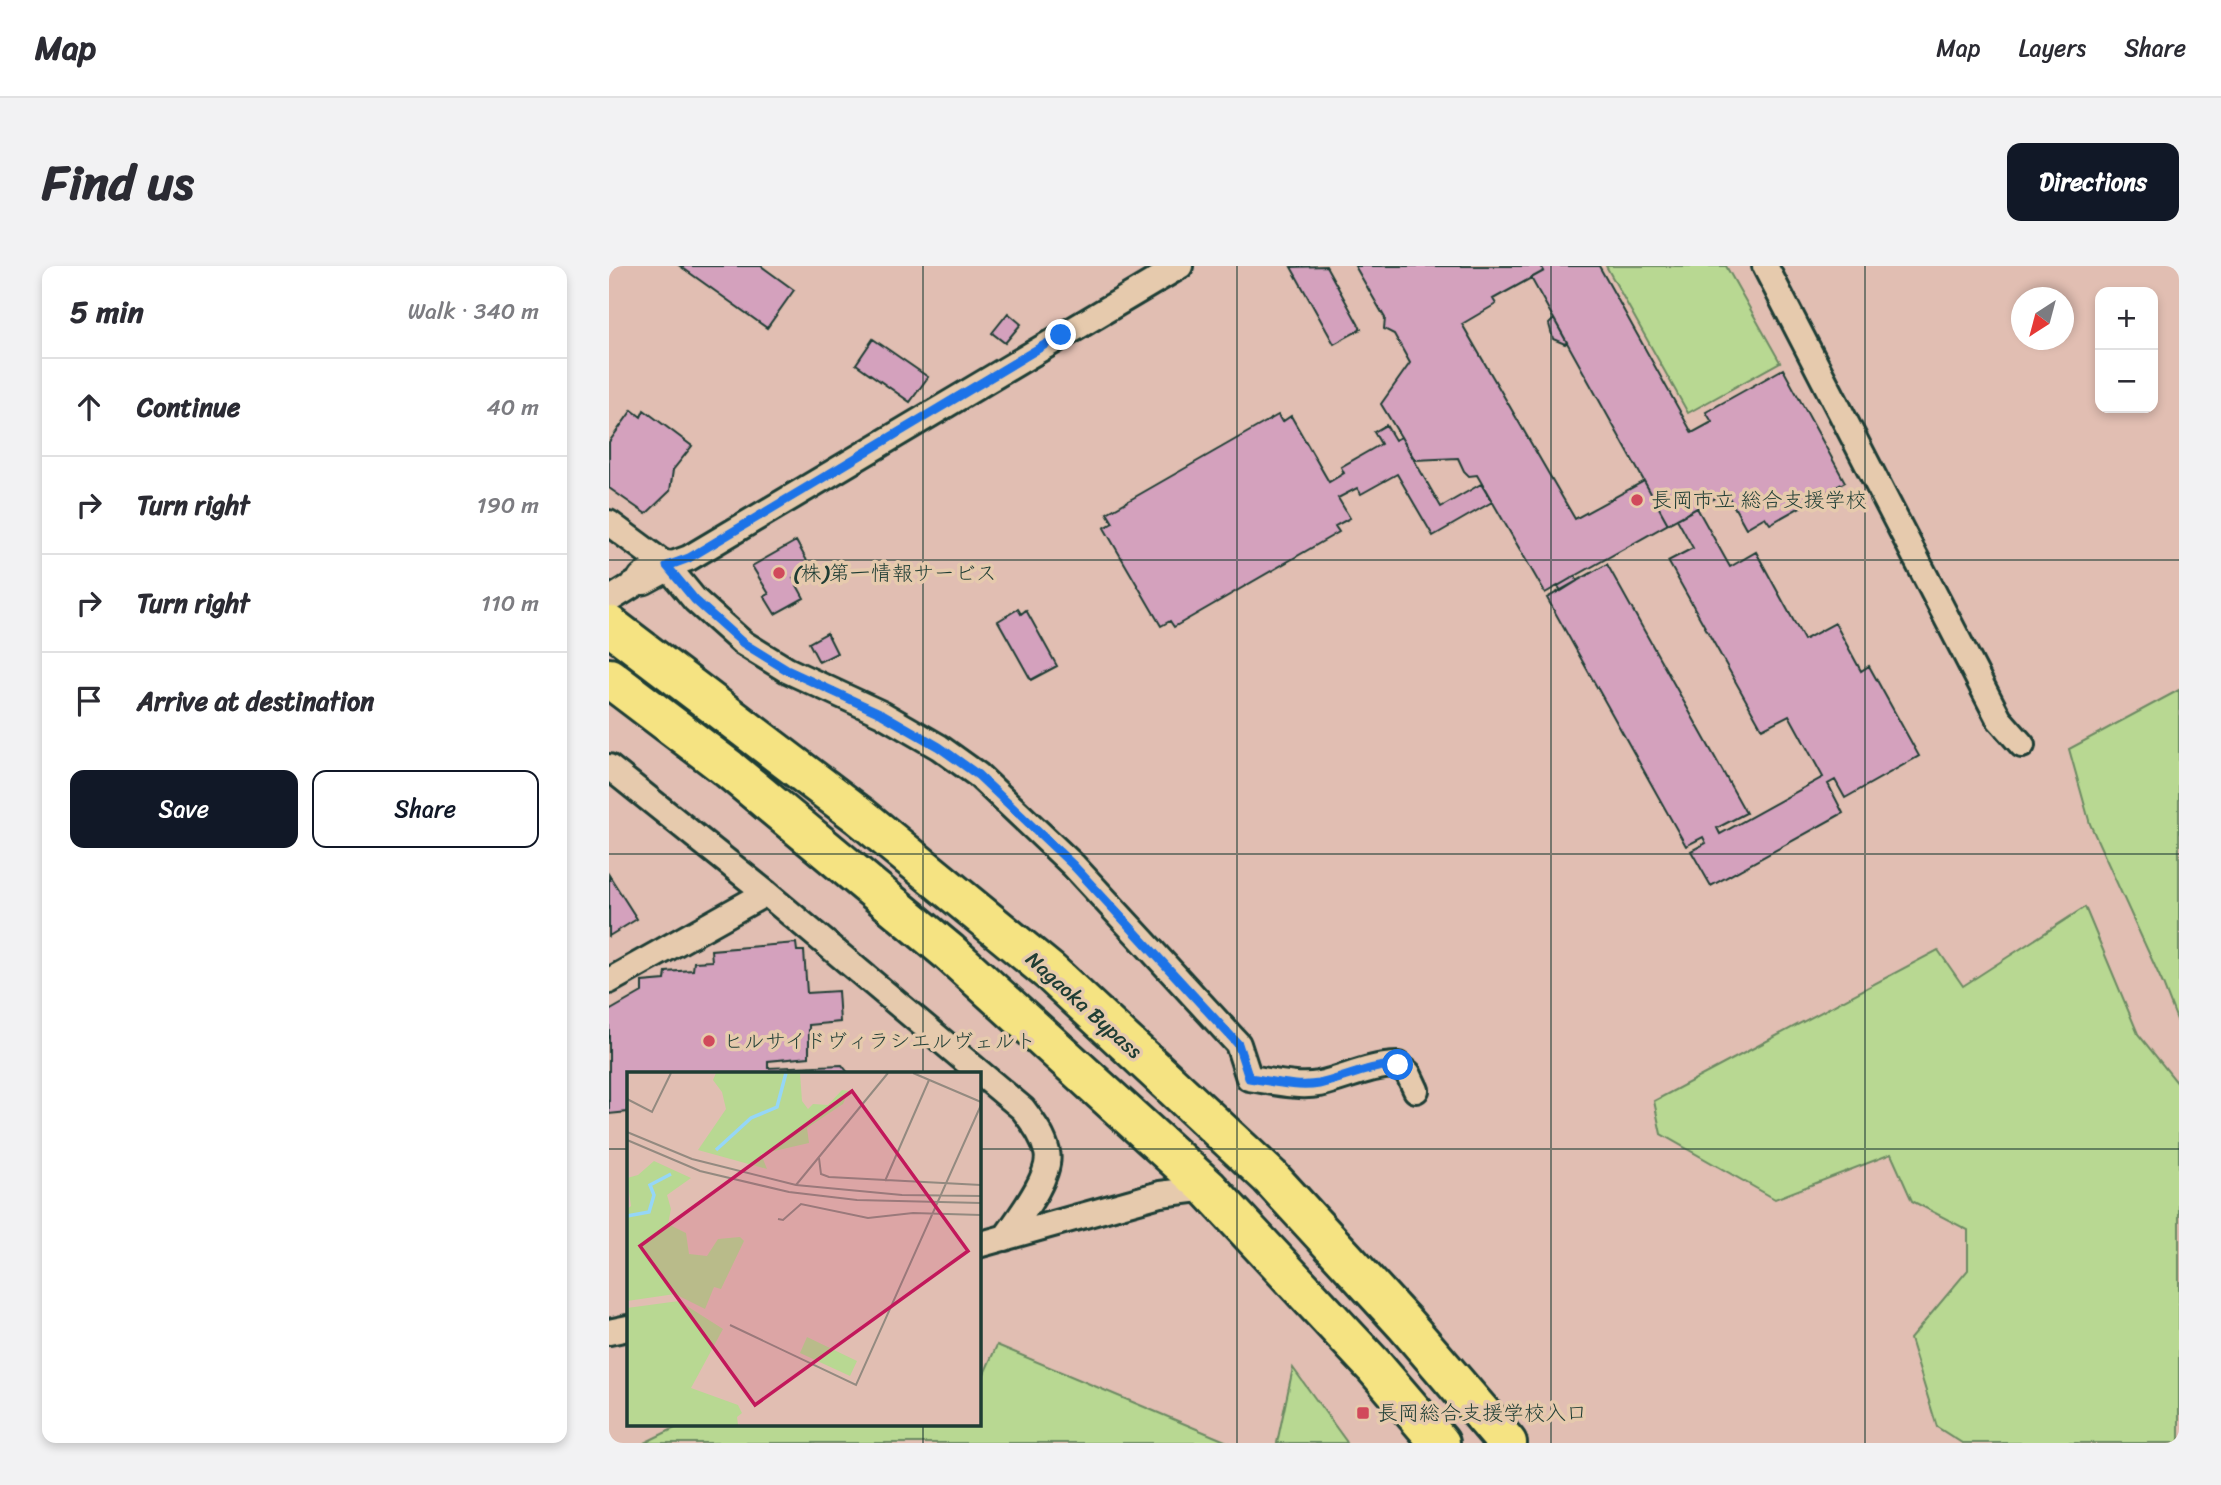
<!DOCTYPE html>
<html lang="en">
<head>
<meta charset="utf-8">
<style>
  body { margin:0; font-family:Sriracha,"Klee One",sans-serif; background:#f2f2f3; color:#2b2b33 }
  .controls { position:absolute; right:21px; top:21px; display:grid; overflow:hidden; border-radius:14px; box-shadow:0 4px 10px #0003 }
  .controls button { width:63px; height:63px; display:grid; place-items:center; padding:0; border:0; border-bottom:2px solid #e1e1e2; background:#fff; color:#2b2b33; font:35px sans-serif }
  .compass { position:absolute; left:1402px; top:21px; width:63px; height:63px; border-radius:50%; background:#fff; box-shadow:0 4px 10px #0003; rotate:216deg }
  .stop { position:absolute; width:21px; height:21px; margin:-16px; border:5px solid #1a73e8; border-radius:50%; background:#fff }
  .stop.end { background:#1a73e8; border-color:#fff; box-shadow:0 2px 7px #0008 }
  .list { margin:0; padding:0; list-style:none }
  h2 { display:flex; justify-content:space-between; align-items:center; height:91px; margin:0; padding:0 28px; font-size:30px }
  h2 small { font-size:23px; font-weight:400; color:#7c7c81 }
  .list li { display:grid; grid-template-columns:46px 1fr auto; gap:21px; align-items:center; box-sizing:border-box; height:98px; padding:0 28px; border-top:2px solid #e1e1e2 }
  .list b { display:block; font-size:26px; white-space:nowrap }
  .list em { font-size:23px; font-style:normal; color:#7c7c81 }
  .actions { display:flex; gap:14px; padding:21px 28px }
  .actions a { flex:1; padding:16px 0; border:2px solid #111827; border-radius:14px; text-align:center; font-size:24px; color:#111827 }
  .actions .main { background:#111827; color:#fff }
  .icon { flex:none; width:38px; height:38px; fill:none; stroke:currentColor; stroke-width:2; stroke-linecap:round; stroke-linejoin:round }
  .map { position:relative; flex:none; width:1570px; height:1177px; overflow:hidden; border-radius:14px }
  header { display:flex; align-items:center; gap:42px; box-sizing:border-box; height:98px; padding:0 35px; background:#fff; border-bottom:2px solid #e1e1e2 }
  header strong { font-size:33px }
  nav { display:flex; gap:38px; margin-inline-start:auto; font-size:24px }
  .intro { display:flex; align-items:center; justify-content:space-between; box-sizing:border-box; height:168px; padding:0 42px }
  h1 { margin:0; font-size:49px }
  .button { padding:18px 32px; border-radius:14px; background:#111827; color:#fff; font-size:24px; font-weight:700 }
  main { display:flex; gap:42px; padding:0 42px }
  aside { flex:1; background:#fff; border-radius:14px; box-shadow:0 4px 10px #0003 }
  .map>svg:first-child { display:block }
  .green { fill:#b8d892; stroke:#6c8a63; stroke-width:2 }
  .building { fill:#d4a1bd; stroke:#1f3d34; stroke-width:2 }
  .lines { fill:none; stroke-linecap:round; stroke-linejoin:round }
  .minor-casing { stroke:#1f3d34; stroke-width:30 }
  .tertiary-casing { stroke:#1f3d34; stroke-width:35 }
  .trunk-casing { stroke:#1f3d34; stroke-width:44 }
  .minor { stroke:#e6caad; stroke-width:24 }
  .tertiary { stroke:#e6caad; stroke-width:30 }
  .trunk { stroke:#f5e382; stroke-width:38 }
  .route { stroke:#1a73e8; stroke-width:9 }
  .grid { fill:none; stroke:#1f3d34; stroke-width:2; stroke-opacity:0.55 }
  .poi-dot { fill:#d1495b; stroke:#e6caad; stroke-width:2.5 }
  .labels { text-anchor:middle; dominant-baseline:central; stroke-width:7; stroke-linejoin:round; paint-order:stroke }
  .poi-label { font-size:21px; fill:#1f3d34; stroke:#e6caad; text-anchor:start }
  .street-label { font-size:21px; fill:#1f3d34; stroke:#e6caad }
  .inset-river { fill:none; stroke:#95d6f7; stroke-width:3.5 }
  .inset-road { fill:none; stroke:#938a80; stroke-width:2 }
  .view { fill:#c2185b; fill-opacity:0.15; stroke:#c2185b; stroke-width:3.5 }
  .inset-edge { fill:none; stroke:#1f3d34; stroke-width:3.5 }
</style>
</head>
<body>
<header>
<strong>Map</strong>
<nav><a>Map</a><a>Layers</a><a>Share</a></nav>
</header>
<div class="intro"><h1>Find us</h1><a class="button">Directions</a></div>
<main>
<aside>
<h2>5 min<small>Walk · 340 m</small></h2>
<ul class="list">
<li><svg class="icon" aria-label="ahead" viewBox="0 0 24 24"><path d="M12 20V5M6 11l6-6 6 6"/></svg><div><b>Continue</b></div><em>40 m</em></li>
<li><svg class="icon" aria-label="right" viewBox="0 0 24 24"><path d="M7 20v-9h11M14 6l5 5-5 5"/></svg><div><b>Turn right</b></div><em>190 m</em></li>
<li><svg class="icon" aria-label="right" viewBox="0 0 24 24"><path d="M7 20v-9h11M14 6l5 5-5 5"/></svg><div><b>Turn right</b></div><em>110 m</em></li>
<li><svg class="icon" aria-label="arrive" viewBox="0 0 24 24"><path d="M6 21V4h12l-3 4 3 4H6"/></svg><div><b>Arrive at destination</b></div></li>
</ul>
<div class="actions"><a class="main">Save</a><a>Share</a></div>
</aside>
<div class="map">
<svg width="1570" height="1177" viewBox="0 0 1570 1177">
  <rect width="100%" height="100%" fill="#e1beb2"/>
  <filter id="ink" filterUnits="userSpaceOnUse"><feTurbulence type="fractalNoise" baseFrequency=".0143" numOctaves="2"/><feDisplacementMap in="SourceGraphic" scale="14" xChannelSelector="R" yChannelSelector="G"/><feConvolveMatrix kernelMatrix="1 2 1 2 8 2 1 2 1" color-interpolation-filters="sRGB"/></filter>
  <g filter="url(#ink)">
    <!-- green -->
    <path class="green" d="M997,0H1117L1171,96L1079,147Z
      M1570,424V759L1554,718L1481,558L1460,483Z
      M1476,641L1529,768L1570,819V1177H1353L1328,1161L1301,1073L1359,1004V964L1303,935L1282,888L1166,933L1052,868L1045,835L1329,684L1354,720Z
      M388,1079L621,1177H35L74,1158H369V1121Z
      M684,1102L737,1175L738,1177H668Z"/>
    <!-- building -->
    <path class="building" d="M71,0H152L185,24L158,62Z
      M717,0L752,63L725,78L682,1Z
      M746,0H932L935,5L884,33L887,38L853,58L966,253L1035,215L1059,258L936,327L868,209L860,210L855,205L849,192L806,194L772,138L801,97L785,68L775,63L776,52Z
      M932,0H990L1083,167L1103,156L1097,146L1174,103L1236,216L1161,258L1156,251L1137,262L1117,226L1059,258L922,12L935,5Z
      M399,47L412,58L396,77L383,67Z
      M945,53L958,76L956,78L944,73L940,58Z
      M264,73L319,111L301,136L247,98Z
      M23,144L32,151L35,144L83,180L64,204L61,225L37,248L0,222V176Z
      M669,149L673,156L682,150L720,216L735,207L732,201L772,178L765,166L777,159L786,174L792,171L832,241L872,218L883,236L824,270L788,208L752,228L748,222L729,232L741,252L726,260L730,266L565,361L561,355L552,360L495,262L504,257L498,247Z
      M1088,242L1121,301L1147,286L1195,374L1226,357L1252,405L1260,400L1310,490L1236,532L1226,514L1219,518L1234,547L1102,620L1082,585L1097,577L1094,571L1077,580L938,332L998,298L1137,547L1108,562L1111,568L1214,511L1180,449L1153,463L1059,295L1084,282L1068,253Z
      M187,275L202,302L184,312L195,332L166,348L155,330L160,328L143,300Z
      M966,310L968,315L952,325L949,320Z
      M409,343L412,348L417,344L448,400L422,414L389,355Z
      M218,367L228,387L210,396L200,377Z
      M0,609L28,653L0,670Z
      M187,677L188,685H195L198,727L229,725L231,756L200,759V791L159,795V802L233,799L240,808H19V846L0,848V745L33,726V716L56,714L57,706L84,704L85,696L103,695L102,684Z"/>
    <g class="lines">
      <defs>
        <path id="minor" d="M1156,0L1390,453L1413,479
          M0,257L58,300L86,334L134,377L178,404L273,448L330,481L369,509L464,599L629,778L640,812C662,815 688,822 710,818C737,812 761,799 789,799L799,807L807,824
          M58,300L80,292L571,0
          M0,334L34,313
          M0,501L157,627L414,843C424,857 434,869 438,886C444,909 409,953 396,972
          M0,715L157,627
          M369,979L551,928L599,922
          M0,1066L19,1062"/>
        <path id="tertiary" d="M34,313L58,300"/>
        <path id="trunk" d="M0,359L251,550L441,706L661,911L796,1058L898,1177
          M0,412L120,503L340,686L599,922L765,1100L831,1177"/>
      </defs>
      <!-- minor casing -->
      <use href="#minor" class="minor-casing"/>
      <!-- tertiary casing -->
      <use href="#tertiary" class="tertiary-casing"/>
      <!-- trunk casing -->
      <use href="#trunk" class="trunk-casing"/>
      <!-- minor -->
      <use href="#minor" class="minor"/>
      <!-- tertiary -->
      <use href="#tertiary" class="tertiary"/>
      <!-- trunk -->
      <use href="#trunk" class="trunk"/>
    </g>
  </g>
  <g class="lines" filter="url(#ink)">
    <!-- route -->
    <path class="route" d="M452,69L80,292L58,300L86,334L134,377L178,404L273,448L330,481L369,509L464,599L629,778L640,812C662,815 688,822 710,818C737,812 761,799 789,799"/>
  </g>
  <!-- grid -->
  <path class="grid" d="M314,0V808M628,0V1177M942,0V1177M1256,0V1177M0,294H1570M0,588H1570M0,883H19M369,883H1570M314,1158V1177"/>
  <!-- markers -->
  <g class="poi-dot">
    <circle cx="1028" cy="234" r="7"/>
    <circle cx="170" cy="307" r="7"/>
    <circle cx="100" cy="775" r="7"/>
    <rect x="747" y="1140" width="14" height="14" rx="3.5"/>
  </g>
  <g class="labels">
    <!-- poi labels -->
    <g class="poi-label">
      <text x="1042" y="234">長岡市立 総合支援学校</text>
      <text x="184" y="307">(株)第一情報サービス</text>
      <text x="114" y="775">ヒルサイドヴィラシエルヴェルト</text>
      <text x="768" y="1147">長岡総合支援学校入口</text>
    </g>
    <!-- street labels -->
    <g class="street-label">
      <text transform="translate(475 739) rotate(42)">Nagaoka Bypass</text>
    </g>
  </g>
  <!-- overview -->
  <g transform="translate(18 806)">
    <rect width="354" height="354" fill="#e1beb2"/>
    <path d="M89,1H173L175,29L181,37L186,32L201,33L215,18L222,19L216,32L180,56L182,71L134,82L140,97L71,78L99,37L95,20L86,8ZM27,89L64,106L40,123L44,137L41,152L59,161L62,182L80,184L91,167L113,165L117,169L94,217L87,215L78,237L48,222L0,229V137L4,134L0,106L11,103ZM52,229L96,257L64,316L111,333L115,341L110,345L111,353H0V236ZM180,265L230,289L223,304L173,281Z" fill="#b8d892"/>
    <path class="inset-river" d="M89,78L124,46L150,35L159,1M0,144L22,140L27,123L23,113L44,102"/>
    <path class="inset-road" d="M286,1L354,30M0,27L25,40L44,1M0,60L65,87L169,113L275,123L354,124M0,68L73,99L162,120L230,128L354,131M192,86L194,102L202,105L354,113M258,109L302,8M169,113L261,1M151,147L156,148L174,132L241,146L286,141L354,143M103,253L229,313L354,33"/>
    <path class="view" d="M225,19L341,179L128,333L13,174Z"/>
    <rect width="354" height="354" class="inset-edge"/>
  </g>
</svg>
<div class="controls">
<button>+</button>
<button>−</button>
</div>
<svg class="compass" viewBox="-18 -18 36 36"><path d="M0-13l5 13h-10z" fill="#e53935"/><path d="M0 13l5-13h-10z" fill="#7c7c81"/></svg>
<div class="stop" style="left:789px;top:799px"></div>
<div class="stop end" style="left:452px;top:69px"></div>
</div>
</main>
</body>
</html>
